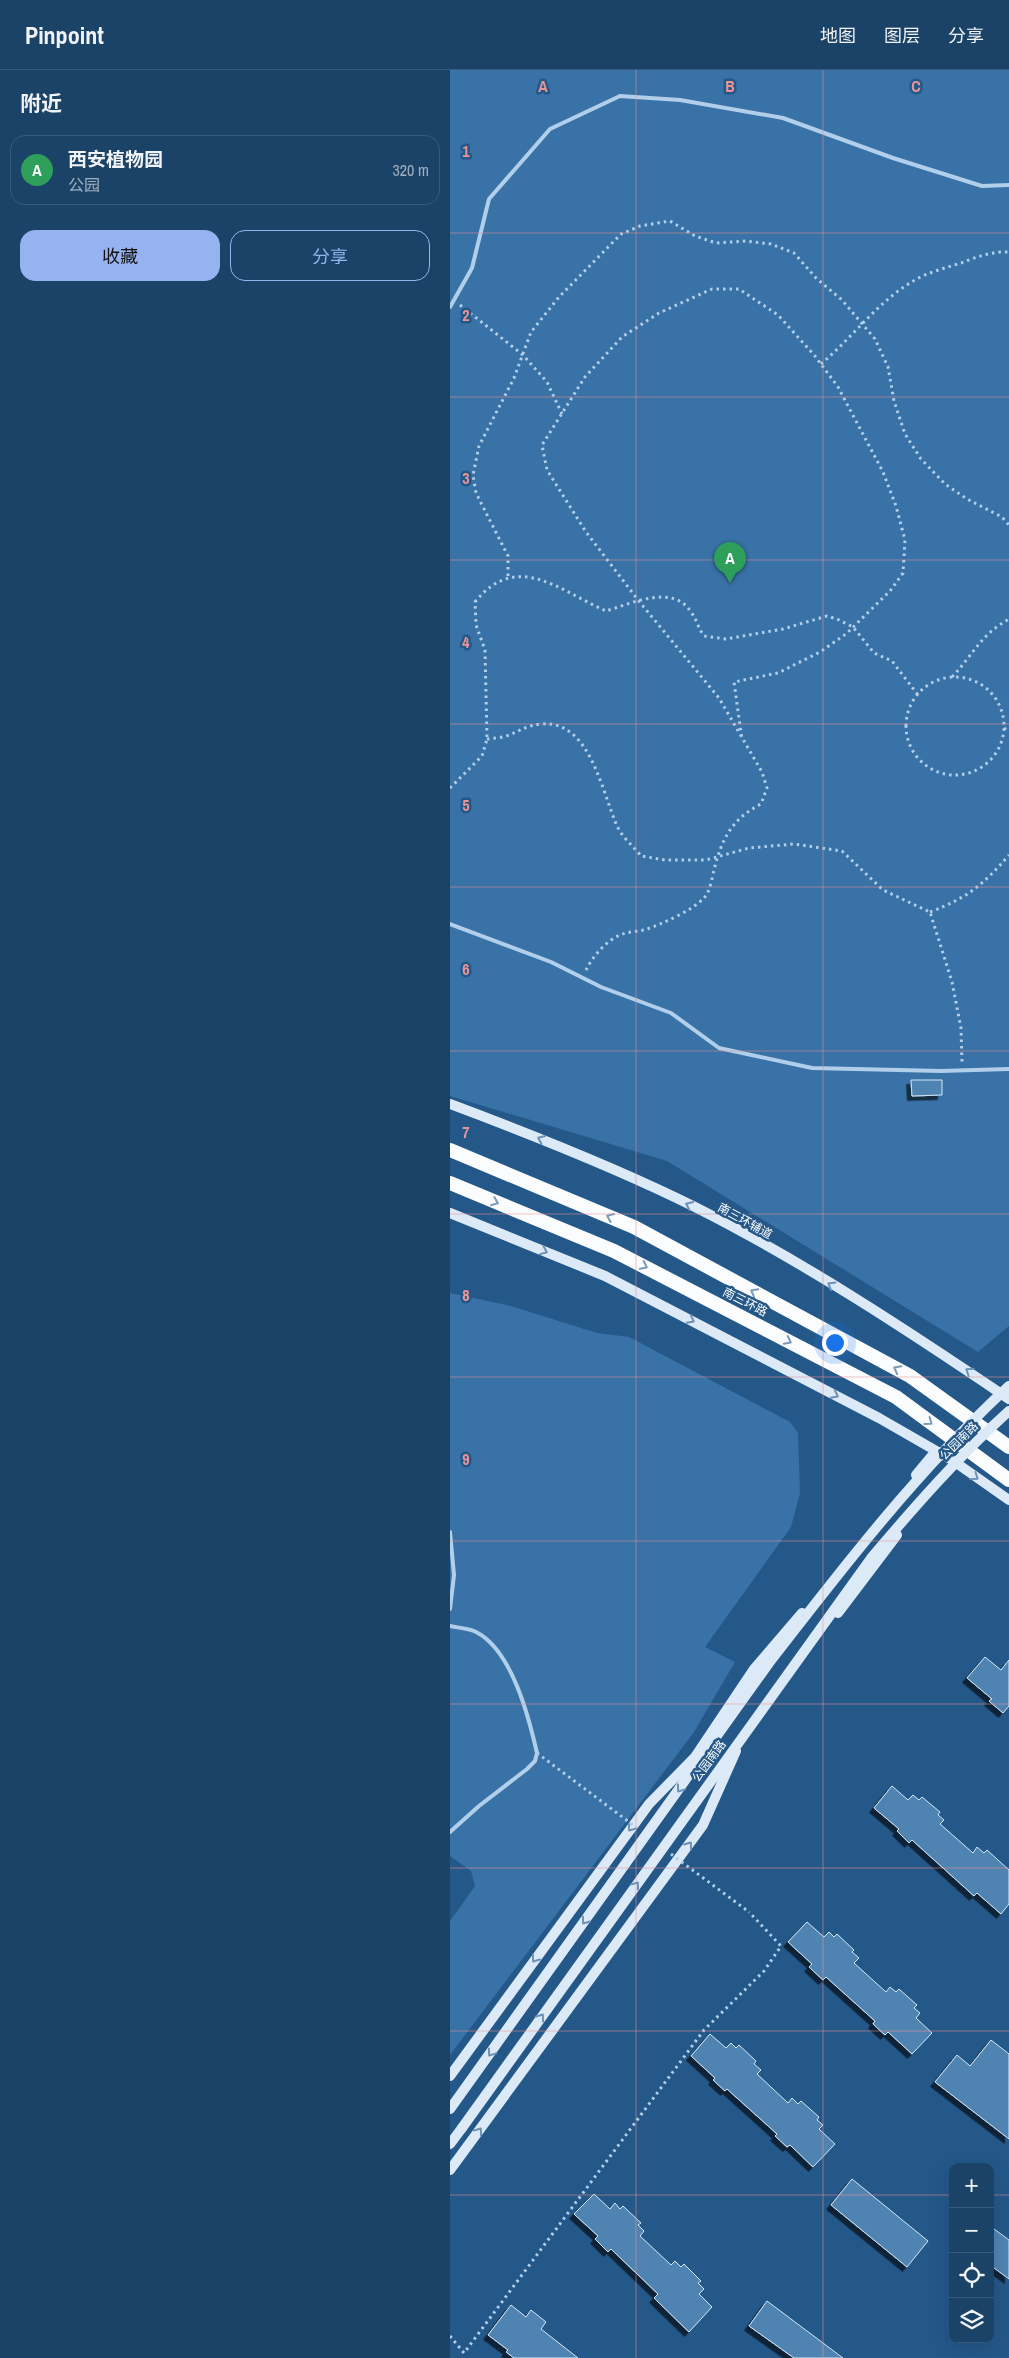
<!DOCTYPE html>
<html lang="zh">
<head>
<meta charset="utf-8">
<style>
  body { margin:0; font-family:"Archivo Narrow","Noto Sans SC",sans-serif; background:#284d70; color:#f1f3f6 }
  .controls { position:absolute; right:15px; bottom:15px; display:grid; overflow:hidden; border-radius:10px; box-shadow:0 5px 20px #0002 }
  .controls button { width:45px; height:45px; display:grid; place-items:center; padding:0; border:0; border-bottom:1px solid #395b7b; background:#1b4267; color:#f1f3f6; font:25px sans-serif }
  .you { position:absolute; left:384px; top:1272px; width:18px; height:18px; margin:-12px; border:4px solid #fff; border-radius:50%; background:#1a73e8; box-shadow:0 0 0 8px #1a73e833 }
  .badge { display:grid; place-items:center; width:32px; height:32px; border-radius:50%; background:#95b2f1; color:#fff; font-size:16px; font-weight:700 }
  .pin { position:absolute; translate:-50% -41px; filter:drop-shadow(0 1px 2px #0008) }
  .pin::after { content:''; position:absolute; top:26px; width:18px; height:15px; background:inherit; clip-path:polygon(0 0,100% 0,50% 100%) }
  .list { margin:0; padding:0; list-style:none }
  h2 { display:flex; justify-content:space-between; align-items:center; height:65px; margin:0; padding:0 20px; font-size:21px }
  h2 small { font-size:16px; font-weight:400; color:#a0b0c0 }
  .list li { display:grid; grid-template-columns:32px 1fr auto; gap:15px; align-items:center; box-sizing:border-box; height:70px; margin:0 10px 10px; padding:0 10px; border:1px solid #395b7b; border-radius:15px }
  .list b { display:block; font-size:19px; white-space:nowrap }
  .list p { margin:0; font-size:16px; white-space:nowrap; color:#a0b0c0 }
  .list em { font-size:16px; font-style:normal; color:#a0b0c0 }
  .actions { display:flex; gap:10px; padding:15px 20px }
  .actions a { flex:1; padding:11px 0; border:1px solid #95b2f1; border-radius:15px; text-align:center; font-size:18px; color:#95b2f1 }
  .actions .main { background:#95b2f1; color:#111 }
  .icon { flex:none; width:28px; height:28px; fill:none; stroke:currentColor; stroke-width:2; stroke-linecap:round; stroke-linejoin:round }
  .map { position:relative; flex:none; width:559px; height:2288px; overflow:hidden }
  header { display:flex; align-items:center; gap:30px; box-sizing:border-box; height:70px; padding:0 25px; background:#1b4267; border-bottom:1px solid #395b7b }
  header strong { font-size:24px }
  nav { display:flex; gap:28px; margin-inline-start:auto; font-size:18px }
  main { display:flex }
  aside { flex:1; background:#1b4267 }
  .map>svg:first-child { display:block }
  .green { fill:#3872a6 }
  .building { fill:#5084b2; stroke:#d5e7f7; filter:url(#shadow) }
  .lines { fill:none; stroke-linecap:round; stroke-linejoin:round }
  .path { stroke:#b1cfea; stroke-width:3; stroke-dasharray:2.5 4; stroke-linecap:butt }
  .service { stroke:#b1cfea; stroke-width:4 }
  .secondary { stroke:#dceaf8; stroke-width:10 }
  .trunk { stroke:#fafcfe; stroke-width:14 }
  .path-bridge { stroke:#b1cfea; stroke-width:3; stroke-dasharray:2.5 4; stroke-linecap:butt }
  .secondary-bridge { stroke:#dceaf8; stroke-width:10 }
  .oneway { stroke:#6e92b5 }
  .oneway2 { stroke:#7a9ab8 }
  .grid { fill:none; stroke:#ea9494; stroke-width:1; stroke-opacity:0.55 }
  .labels { text-anchor:middle; dominant-baseline:central; stroke-width:5; stroke-linejoin:round; paint-order:stroke }
  .street-label { font-size:12px; fill:#fff; stroke:#245889 }
  .grid-label { font-size:16px; text-anchor:middle; font-weight:bold; fill:#ea9494; stroke:#245889; stroke-width:5; stroke-linejoin:round; paint-order:stroke }
</style>
</head>
<body>
<header>
<strong>Pinpoint</strong>
<nav><a>地图</a><a>图层</a><a>分享</a></nav>
</header>
<main>
<aside>
<h2>附近<small></small></h2>
<ul class="list">
<li><span class="badge" style="background:#2e9e5b">A</span><div><b>西安植物园</b><p>公园</p></div><em>320 m</em></li>
</ul>
<div class="actions"><a class="main">收藏</a><a>分享</a></div>
</aside>
<div class="map">
<svg width="559" height="2288" viewBox="0 0 559 2288">
  <defs>
    <filter id="shadow"><feDropShadow dx="-4.5" dy="4.5" stdDeviation="0" flood-color="#0009"/></filter>
  </defs>
  <rect width="100%" height="100%" fill="#245889"/>
  <!-- green -->
  <path class="green" d="M0,0H559V1256L528,1282L217,1091L0,1026Z
    M0,1223L61,1236L147,1263L179,1267L340,1352L348,1363L350,1423L341,1457L255,1577L285,1592L244,1662L0,1985V1851L25,1816L21,1801L0,1786Z"/>
  <!-- building -->
  <path class="building" d="M461,1010H492V1025L462,1026Z
    M535,1587L551,1600L559,1590V1636L553,1643L539,1631L542,1629L517,1608Z
    M442,1716L458,1730L463,1725L469,1730L472,1727L490,1742L488,1745L494,1750L490,1754L523,1783L527,1777L534,1783L537,1780L559,1800V1834L551,1844L527,1823L524,1826L462,1770L459,1773L447,1761L449,1759L424,1738Z
    M357,1852L374,1867L379,1862L384,1867L387,1864L404,1880L402,1882L409,1888L404,1893L436,1922L440,1917L446,1922L449,1919L467,1935L464,1938L470,1943L466,1948L482,1963L462,1984L438,1962L435,1965L423,1954L425,1951L376,1907L373,1910L359,1897L362,1894L338,1872Z
    M260,1964L276,1978L281,1973L286,1978L289,1975L306,1991L304,1994L311,2000L307,2004L338,2033L342,2028L348,2034L351,2031L369,2047L367,2050L373,2055L369,2059L385,2074L363,2097L340,2075L337,2077L325,2066L327,2064L277,2019L275,2021L263,2010L265,2008L241,1986Z
    M541,1970L559,1984V2069L485,2012L507,1985L520,1996Z
    M402,2109L478,2171L457,2197L381,2135Z
    M144,2124L160,2139L165,2133L170,2139L173,2136L191,2153L188,2155L194,2161L190,2166L221,2195L225,2191L231,2197L234,2194L251,2211L248,2213L254,2219L249,2224L262,2237L239,2262L204,2228L208,2224L161,2179L158,2182L145,2169L148,2166L124,2144Z
    M540,2156L559,2170V2209L540,2195Z
    M317,2231L393,2288H344L299,2256Z
    M61,2235L76,2247L81,2240L96,2252L91,2259L128,2288H64L56,2282L58,2280L38,2265Z"/>
  <g class="lines">
    <!-- path -->
    <path class="path" d="M10,235L73,285L97,312L112,344
      M371,294C403,267 428,231 465,210C479,202 495,198 511,193C526,187 543,181 559,182
      M58,506V486L26,423L23,405L29,376L64,308L81,262L109,227L171,164L190,156L220,151L245,166L266,173L296,171L321,174L344,183L366,208L392,230L425,269L438,297L444,331L455,364L471,389L495,414L517,429L552,447L559,455
      M502,607C524,584 529,566 559,549
      M456 656a49 49 0 1 1 98 0a49 49 0 1 1-98 0Z
      M554,658L559,662
      M37,669C43,668 50,668 56,666C69,662 76,655 92,654C140,650 152,722 167,756C172,767 184,777 191,786L215,790H256L299,778L344,774L392,781L433,820L480,842L502,912L511,958L512,992
      M0,718L32,686L37,669L35,580L26,555L25,532C67,480 110,521 156,541C180,534 223,513 241,542C247,550 248,558 254,566L276,569L333,559L377,546L387,549L403,557L424,583L442,591L468,625
      M480,842C517,828 533,815 559,785
      M136,900C143,886 156,871 170,865C179,861 188,862 197,859C212,854 243,840 254,828C260,822 262,808 264,800C272,768 282,749 311,734L317,718L312,702L269,628L188,530L136,462L97,400L92,375L135,307L172,267L209,243L262,219H289L328,245L365,286L388,317L433,402L446,436L455,470L453,503L440,521L396,564L370,582L328,603L284,612L292,670
      M0,2266L14,2283L254,1960L314,1901L331,1876L299,1842"/>
    <!-- service -->
    <path class="service" d="M0,237L22,198L39,129L100,59L170,26L230,30L333,48L443,88L532,116L559,115
      M0,854L101,892L151,917L221,943L269,978L362,998L491,1001L559,999
      M0,1462L4,1505L0,1539
      M0,1556C8,1558 19,1558 26,1562C62,1580 79,1648 87,1683L85,1691L77,1699L29,1736L0,1762"/>
    <!-- secondary -->
    <path class="secondary" d="M0,1034C83,1065 167,1098 247,1138C354,1192 460,1262 559,1329
      M0,1143L155,1206L429,1348L502,1390L559,1430
      M466,1405L486,1381
      M388,1543L447,1465
      M0,2006L199,1734L245,1687L304,1599L352,1543
      M0,2074L12,2058
      M0,2100L253,1755L286,1681"/>
    <!-- trunk -->
    <path class="trunk" d="M0,1080L184,1157L460,1306L559,1377
      M0,1113L164,1181L446,1327L559,1410"/>
    <!-- path-bridge -->
    <path class="path-bridge" d="M87,1683L187,1758
      M221,1784L299,1842"/>
    <!-- secondary-bridge -->
    <path class="secondary-bridge" d="M0,2039L319,1593C394,1496 469,1399 559,1316
      M12,2058L422,1487C466,1435 509,1386 559,1341"/>
  </g>
  <!-- one-way arrows -->
  <defs><path id="oneway-chevron" d="M-2-3.5L2.5 0L-2 3.5" fill="none" stroke-width="1.6" stroke-linecap="round" stroke-linejoin="round" transform="scale(1.25)"/></defs>
  <g class="oneway">
    <use href="#oneway-chevron" transform="translate(91 1069) rotate(-156)"/>
    <use href="#oneway-chevron" transform="translate(239 1135) rotate(-155)"/>
    <use href="#oneway-chevron" transform="translate(94 1181) rotate(22)"/>
    <use href="#oneway-chevron" transform="translate(381 1215) rotate(-149)"/>
    <use href="#oneway-chevron" transform="translate(241 1250) rotate(27)"/>
    <use href="#oneway-chevron" transform="translate(519 1301) rotate(-146)"/>
    <use href="#oneway-chevron" transform="translate(385 1325) rotate(27)"/>
    <use href="#oneway-chevron" transform="translate(525 1407) rotate(35)"/>
    <use href="#oneway-chevron" transform="translate(230 1719) rotate(126)"/>
    <use href="#oneway-chevron" transform="translate(181 1758) rotate(126)"/>
    <use href="#oneway-chevron" transform="translate(239 1775) rotate(-54)"/>
    <use href="#oneway-chevron" transform="translate(186 1815) rotate(-54)"/>
    <use href="#oneway-chevron" transform="translate(135 1851) rotate(126)"/>
    <use href="#oneway-chevron" transform="translate(85 1889) rotate(126)"/>
    <use href="#oneway-chevron" transform="translate(91 1947) rotate(-54)"/>
    <use href="#oneway-chevron" transform="translate(41 1983) rotate(126)"/>
    <use href="#oneway-chevron" transform="translate(29 2061) rotate(-54)"/>
  </g>
  <g class="oneway2">
    <use href="#oneway-chevron" transform="translate(45 1132) rotate(22)"/>
    <use href="#oneway-chevron" transform="translate(160 1147) rotate(-157)"/>
    <use href="#oneway-chevron" transform="translate(194 1196) rotate(27)"/>
    <use href="#oneway-chevron" transform="translate(304 1222) rotate(-152)"/>
    <use href="#oneway-chevron" transform="translate(338 1271) rotate(27)"/>
    <use href="#oneway-chevron" transform="translate(447 1299) rotate(-152)"/>
    <use href="#oneway-chevron" transform="translate(479 1352) rotate(36)"/>
  </g>
  <!-- grid -->
  <path class="grid" d="M186,0V2288M373,0V2288M0,163H559M0,327H559M0,490H559M0,654H559M0,817H559M0,981H559M0,1144H559M0,1307H559M0,1471H559M0,1634H559M0,1798H559M0,1961H559M0,2125H503M540,2125H559"/>
  <g class="labels">
    <!-- street labels -->
    <g class="street-label">
      <text transform="translate(295 1151) rotate(29)">南三环辅道</text>
      <text transform="translate(295 1232) rotate(27)">南三环路</text>
      <text transform="translate(509 1371) rotate(-45)">公园南路</text>
      <text transform="translate(259 1691) rotate(-54)">公园南路</text>
    </g>
  </g>
  <g class="grid-label">
    <text x="93" y="22">A</text>
    <text x="280" y="22">B</text>
    <text x="466" y="22">C</text>
    <text x="16" y="87">1</text>
    <text x="16" y="251">2</text>
    <text x="16" y="414">3</text>
    <text x="16" y="578">4</text>
    <text x="16" y="741">5</text>
    <text x="16" y="905">6</text>
    <text x="16" y="1068">7</text>
    <text x="16" y="1231">8</text>
    <text x="16" y="1395">9</text>
  </g>
</svg>
<div class="controls">
<button>+</button>
<button>−</button>
<button><svg class="icon" aria-label="locate" viewBox="0 0 24 24"><circle cx="12" cy="12" r="6"/><path d="M12 2v4M12 18v4M2 12h4M18 12h4"/></svg></button>
<button><svg class="icon" aria-label="layers" viewBox="0 0 24 24"><path d="M12 4l9 5-9 5-9-5zM3 14l9 5 9-5"/></svg></button>
</div>
<div class="you"></div>
<div class="pin badge" style="left:280px;top:513px;background:#2e9e5b">A</div>
</div>
</main>
</body>
</html>
